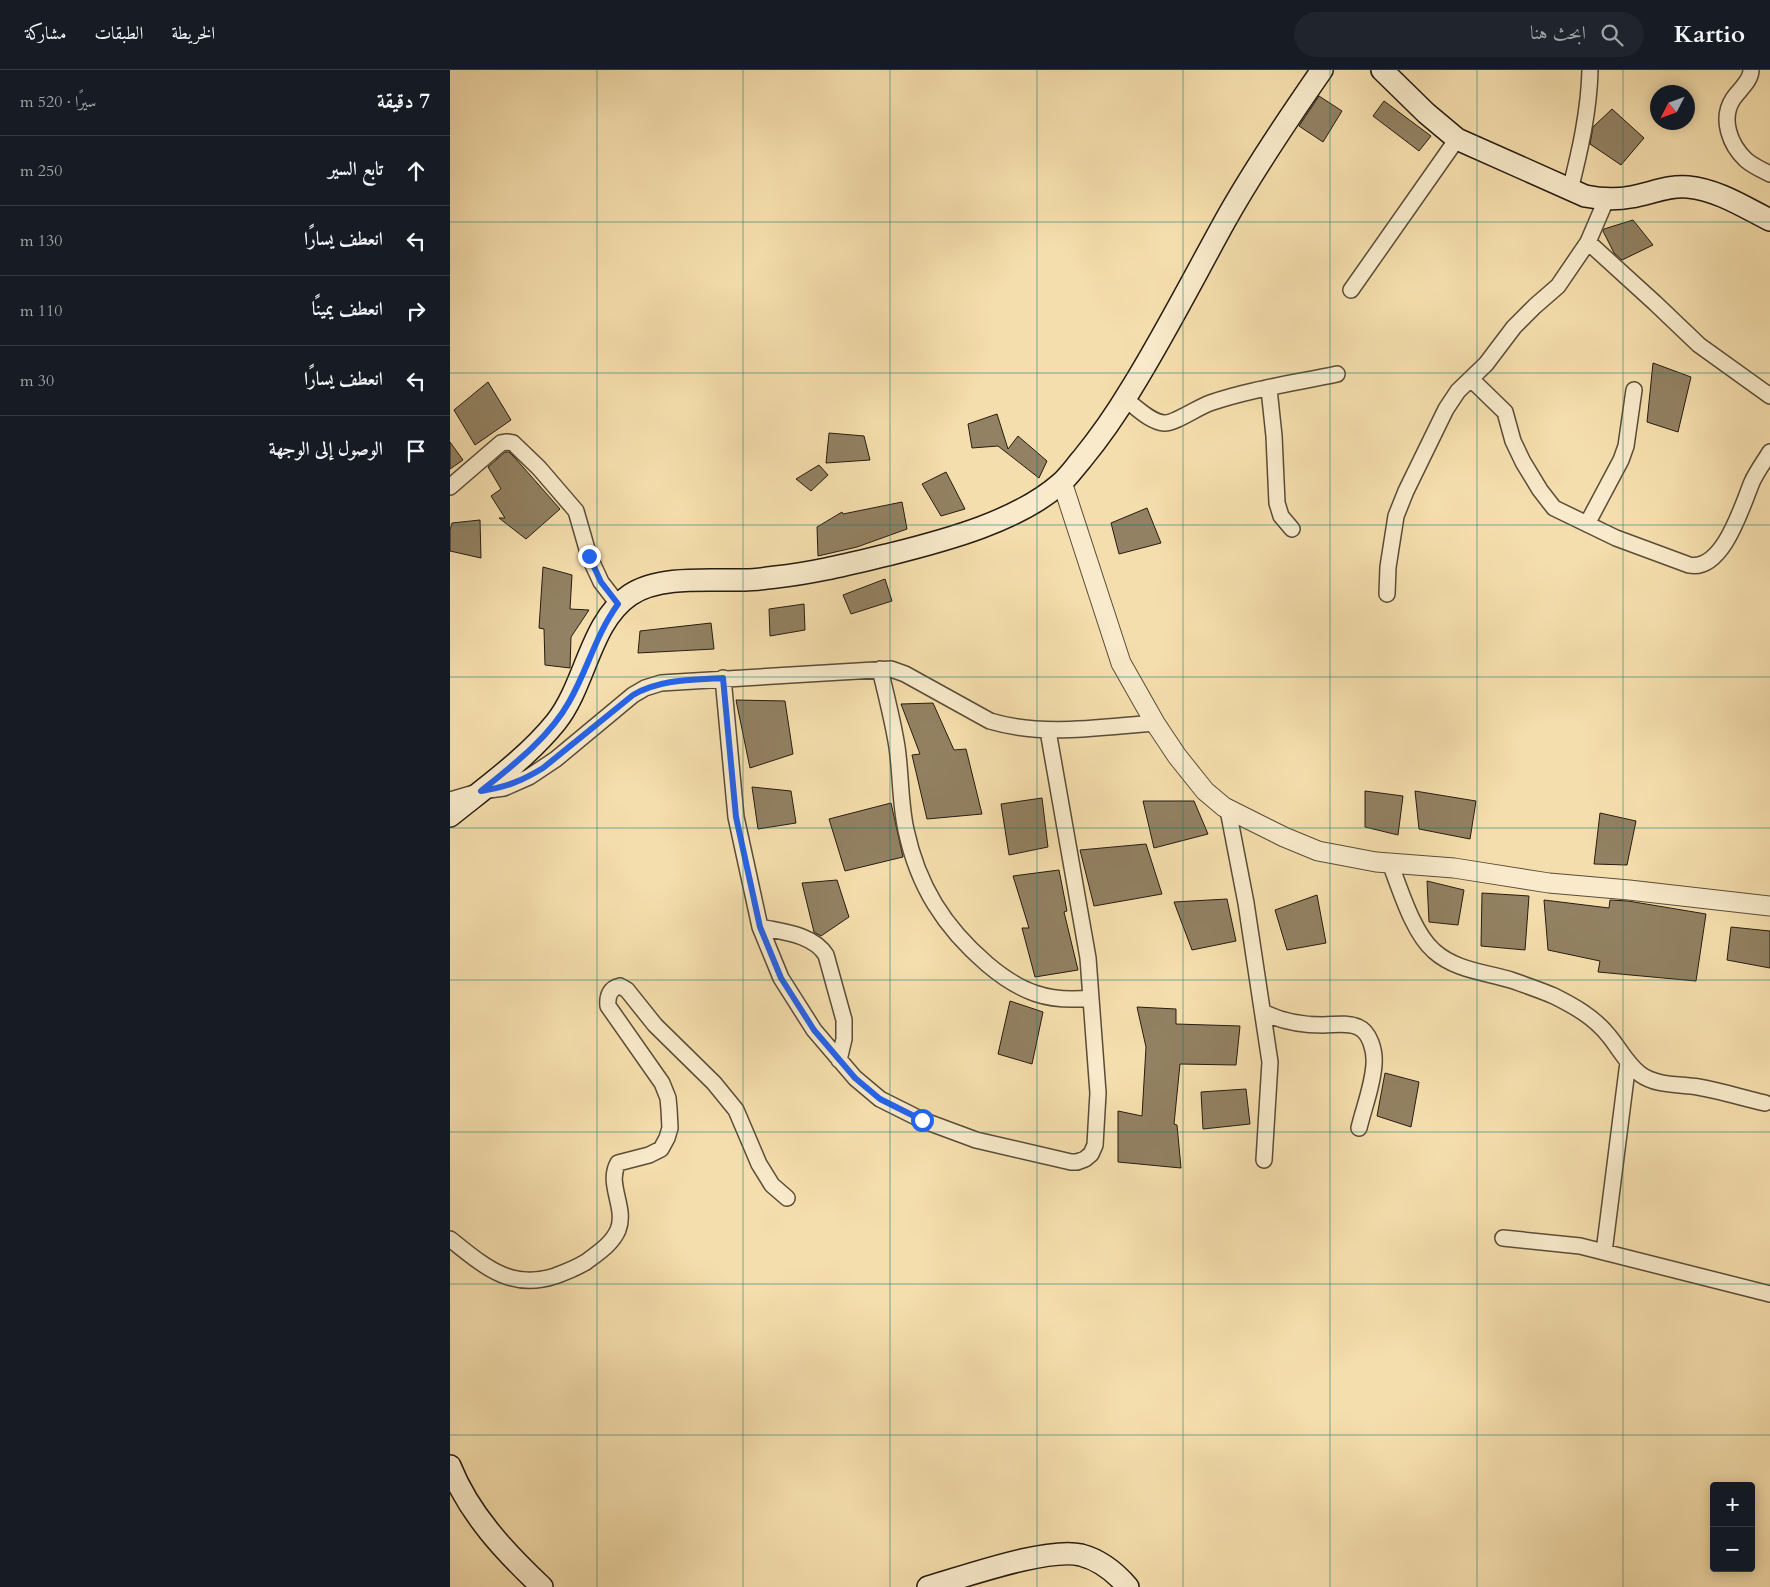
<!DOCTYPE html>
<html lang="ar">
<head>
<meta charset="utf-8">
<style>
  body { margin:0; font-family:Cardo,Amiri,serif; background:#20242c; color:#f1f3f6; direction:rtl }
  .controls { position:absolute; right:15px; bottom:15px; display:grid; overflow:hidden; border-radius:5px; box-shadow:0 2px 12px #0003 }
  .controls button { width:45px; height:45px; display:grid; place-items:center; padding:0; border:0; border-bottom:1px solid #363941; background:#171b24; color:#f1f3f6; font:25px sans-serif }
  .compass { position:absolute; left:1200px; top:15px; width:45px; height:45px; border-radius:50%; background:#171b24; box-shadow:0 2px 12px #0003; rotate:228deg }
  .stop { position:absolute; width:15px; height:15px; margin:-11px; border:4px solid #2563eb; border-radius:50%; background:#fff }
  .stop.end { background:#2563eb; border-color:#fff; box-shadow:0 1px 5px #0008 }
  .list { margin:0; padding:0; list-style:none }
  h2 { display:flex; justify-content:space-between; align-items:center; height:65px; margin:0; padding:0 20px; font-size:21px }
  h2 small { font-size:16px; font-weight:400; color:#9ea1a6 }
  .list li { display:grid; grid-template-columns:32px 1fr auto; gap:15px; align-items:center; box-sizing:border-box; height:70px; padding:0 20px; border-top:1px solid #363941 }
  .list b { display:block; font-size:19px; white-space:nowrap }
  .list em { font-size:16px; font-style:normal; color:#9ea1a6 }
  .icon { flex:none; width:28px; height:28px; fill:none; stroke:currentColor; stroke-width:2; stroke-linecap:round; stroke-linejoin:round }
  .map { position:relative; flex:none; width:1320px; height:1517px; overflow:hidden; direction:ltr }
  header { display:flex; align-items:center; gap:30px; box-sizing:border-box; height:70px; padding:0 25px; background:#171b24; border-bottom:1px solid #363941 }
  header strong { font-size:24px }
  nav { display:flex; gap:28px; margin-inline-start:auto; font-size:18px }
  .search { width:350px; height:45px; background:#20242c; display:flex; align-items:center; gap:12px; box-sizing:border-box; padding:0 18px; border-radius:28px; color:#9ea1a6; font-size:19px }
  main { display:flex }
  aside { flex:1; background:#171b24 }
  .map>svg:first-child { display:block }
  .building { fill:#928162; stroke:#271c11 }
  .lines { fill:none; stroke-linecap:round; stroke-linejoin:round }
  .minor-casing { stroke:#5a4c38; stroke-width:18 }
  .tertiary-casing { stroke:#5a4c38; stroke-width:21 }
  .secondary-casing { stroke:#271c11; stroke-width:24 }
  .minor { stroke:#f8eaca; stroke-width:15 }
  .tertiary { stroke:#f8eaca; stroke-width:19 }
  .secondary { stroke:#f8eaca; stroke-width:21 }
  .route { stroke:#2563eb; stroke-width:6 }
  .grid { fill:none; stroke:#0f766e; stroke-width:1; stroke-opacity:0.55 }
</style>
</head>
<body>
<header>
<strong>Kartio</strong>
<div class="search"><svg class="icon" aria-label="search" viewBox="0 0 24 24"><circle cx="10" cy="10" r="6"/><path d="M15 15l6 6"/></svg>ابحث هنا</div>
<nav><a>الخريطة</a><a>الطبقات</a><a>مشاركة</a></nav>
</header>
<main>
<div class="map">
<svg width="1320" height="1517" viewBox="0 0 1320 1517">
  <rect width="100%" height="100%" fill="#f5dead"/>
  <filter id="stains"><feTurbulence type="fractalNoise" baseFrequency=".004" numOctaves="4"/><feColorMatrix values="0 0 0 0 .2 0 0 0 0 .09 0 0 0 0 .02 0 0 0 .5 -.17"/></filter>
  <radialGradient id="worn" r=".72"><stop offset=".6" stop-color="#630" stop-opacity="0"/><stop offset="1" stop-color="#630" stop-opacity=".3"/></radialGradient>
  <!-- building -->
  <path class="building" d="M869,26L892,41L873,72L849,56Z
    M934,31L981,66L969,81L923,46Z
    M1162,39L1194,68L1171,95L1140,74L1143,57Z
    M1183,150L1203,175L1172,190L1164,183L1153,161L1154,159Z
    M1203,293L1241,307L1228,362L1197,352Z
    M38,312L61,350L25,375L4,340Z
    M547,344L558,379L568,366L597,391L589,408L548,376L522,378L518,354Z
    M379,363L414,366L420,390L376,393Z
    M0,372L13,390L0,399Z
    M55,382H59L65,388L110,439L76,469L49,448H55L41,426L51,419L38,397Z
    M369,395L378,405L361,421L346,409Z
    M496,402L515,439L491,446L472,414Z
    M452,432L457,459L407,477L368,486L367,457L392,442L393,444Z
    M697,438L711,473L669,484L661,453Z
    M30,450L31,488L0,481V460L2,453Z
    M93,497L122,505L120,539L139,540L121,567L120,598L95,595L94,559L89,558Z
    M435,509L442,531L401,544L393,525Z
    M354,534L355,560L320,566L319,539Z
    M261,553L264,579L188,583L190,561Z
    M286,630L335,631L343,684L300,698Z
    M483,633L504,680L516,679L532,744L477,749L462,685L470,684L451,634Z
    M302,717L341,721L346,753L308,759Z
    M915,721L953,726L948,765L915,757Z
    M965,721L1026,731L1020,769L969,759Z
    M592,728L598,777L559,785L551,734Z
    M693,731H744L758,764L704,778Z
    M441,733L453,787L395,801L379,749Z
    M1150,743L1186,751L1177,795L1144,794Z
    M696,774L712,824L644,836L630,780Z
    M609,800L617,841L614,842L628,900L585,907L572,858H579L563,806Z
    M387,810L399,847L371,866L364,862L352,813Z
    M977,811L1014,820L1008,855L979,852Z
    M1032,823L1079,826L1075,880L1031,876Z
    M867,825L876,873L837,880L825,840Z
    M777,829L786,871L742,880L724,832Z
    M1094,830L1159,838L1160,830L1178,831L1256,844L1246,911L1148,902L1150,891L1098,880Z
    M1281,857L1320,861V898L1277,890Z
    M560,931L593,942L582,994L548,984Z
    M687,937L726,939V954L790,956L786,995L730,994L724,1054L727,1055L731,1098L668,1092V1041L692,1046L696,977Z
    M935,1003L969,1012L961,1057L927,1046Z
    M796,1019L800,1054L753,1059L751,1022Z"/>
  <g class="lines">
    <defs>
      <path id="minor" d="M1301,0C1301,11 1289,20 1283,29C1270,49 1280,75 1296,90C1303,96 1312,100 1320,104
        M1120,120C1130,81 1139,41 1140,0
        M1138,172L1205,233L1249,275L1320,326
        M901,220L1007,69
        M1021,309L1055,342L1063,371L1073,392L1090,420L1104,438L1166,468L1239,495C1273,502 1292,436 1302,412C1307,401 1314,392 1320,382
        M819,319L824,366L827,433L831,446L842,459
        M675,329C686,337 700,352 714,353C724,354 748,337 760,333C801,319 845,313 887,304
        M0,417L51,373L57,372L63,373L89,398L126,441L139,486L151,512L168,534
        M1137,454L1171,390L1176,376L1184,320
        M937,524L938,497L946,446L956,421L996,339L1008,321L1036,294L1064,257L1085,236L1108,216L1138,172L1156,130
        M430,599C436,625 443,651 447,677C451,705 450,733 456,760C468,816 494,857 537,894C570,922 598,933 641,928
        M273,608L286,747L310,857L331,908L364,960L405,1008L430,1029L472,1050L526,1070L621,1092H627L635,1089L641,1084L645,1075L648,1023L638,888L598,661
        M0,730L31,721L54,718L79,707L106,689L183,625L195,618L211,613L441,599L455,604L540,651C593,667 651,657 705,653
        M778,740L796,833L820,992L814,1090
        M940,793C950,819 963,863 984,881C1005,900 1034,902 1061,910C1075,915 1090,920 1104,926C1124,936 1144,947 1159,966C1169,978 1177,994 1190,1004C1206,1016 1229,1014 1248,1017C1271,1021 1293,1028 1315,1033
        M310,857C332,862 363,864 376,885L394,950V969L389,990
        M813,942C832,952 851,955 873,955C884,955 897,952 908,957C920,962 925,981 924,994C923,1015 914,1037 909,1058
        M1053,1168L1130,1176L1320,1224
        M0,1169C33,1195 60,1221 105,1206C116,1202 126,1198 136,1192C148,1183 162,1174 168,1160C177,1138 156,1114 168,1093L199,1085L211,1079L217,1068L220,1058L219,1039L218,1028L212,1013L158,936C157,926 160,918 170,916L177,920L205,955L264,1013L286,1040L309,1094L322,1115L337,1128
        M1154,1182L1178,992"/>
      <path id="tertiary" d="M612,412L671,593L705,653L727,686L755,721L774,737L834,767L868,781L926,792L1004,798L1099,813L1179,820L1320,836"/>
      <path id="secondary" d="M932,0L976,43L1007,69L1135,126C1150,129 1165,130 1181,127C1200,124 1218,115 1238,117C1268,120 1294,137 1320,150
        M0,746C36,717 77,688 106,652C136,614 140,552 180,525C210,505 261,511 295,510C306,510 316,508 326,507C365,503 403,493 441,484C497,470 568,451 611,413C619,406 625,397 632,389C650,367 666,344 681,319C715,264 744,207 775,151C804,99 838,49 872,0
        M0,1396C19,1444 55,1482 92,1517
        M478,1517C514,1507 597,1477 631,1485C650,1490 666,1503 678,1517"/>
    </defs>
    <!-- minor casing -->
    <use href="#minor" class="minor-casing"/>
    <!-- tertiary casing -->
    <use href="#tertiary" class="tertiary-casing"/>
    <!-- secondary casing -->
    <use href="#secondary" class="secondary-casing"/>
    <!-- minor -->
    <use href="#minor" class="minor"/>
    <!-- tertiary -->
    <use href="#tertiary" class="tertiary"/>
    <!-- secondary -->
    <use href="#secondary" class="secondary"/>
  </g>
  <g class="lines">
    <!-- route -->
    <path class="route" d="M139,486L151,512L168,534C145,566 138,599 119,632C99,668 62,696 31,721C56,717 72,711 93,698L183,625C210,609 242,610 273,608L286,747L310,857L331,908L364,960L405,1008L430,1029L472,1050"/>
  </g>
  <!-- grid -->
  <path class="grid" d="M147,0V1517M293,0V1517M440,0V1517M587,0V1517M733,0V1517M880,0V1517M1027,0V1517M1173,0V1517M0,152H1320M0,303H1320M0,455H1320M0,607H1320M0,758H1320M0,910H1320M0,1062H1320M0,1214H1320M0,1365H1320"/>
  <rect width="100%" height="100%" filter="url(#stains)"/>
  <rect width="100%" height="100%" fill="url(#worn)"/>
</svg>
<div class="controls">
<button>+</button>
<button>−</button>
</div>
<svg class="compass" viewBox="-18 -18 36 36"><path d="M0-13l5 13h-10z" fill="#e53935"/><path d="M0 13l5-13h-10z" fill="#9ea1a6"/></svg>
<div class="stop" style="left:472px;top:1050px"></div>
<div class="stop end" style="left:139px;top:486px"></div>
</div>
<aside>
<h2>7 دقيقة<small>سيرًا · 520 m</small></h2>
<ul class="list">
<li><svg class="icon" aria-label="ahead" viewBox="0 0 24 24"><path d="M12 20V5M6 11l6-6 6 6"/></svg><div><b>تابع السير</b></div><em>250 m</em></li>
<li><svg class="icon" aria-label="left" viewBox="0 0 24 24"><path d="M17 20v-9H6M10 6l-5 5 5 5"/></svg><div><b>انعطف يسارًا</b></div><em>130 m</em></li>
<li><svg class="icon" aria-label="right" viewBox="0 0 24 24"><path d="M7 20v-9h11M14 6l5 5-5 5"/></svg><div><b>انعطف يمينًا</b></div><em>110 m</em></li>
<li><svg class="icon" aria-label="left" viewBox="0 0 24 24"><path d="M17 20v-9H6M10 6l-5 5 5 5"/></svg><div><b>انعطف يسارًا</b></div><em>30 m</em></li>
<li><svg class="icon" aria-label="arrive" viewBox="0 0 24 24"><path d="M6 21V4h12l-3 4 3 4H6"/></svg><div><b>الوصول إلى الوجهة</b></div></li>
</ul>
</aside>
</main>
</body>
</html>
